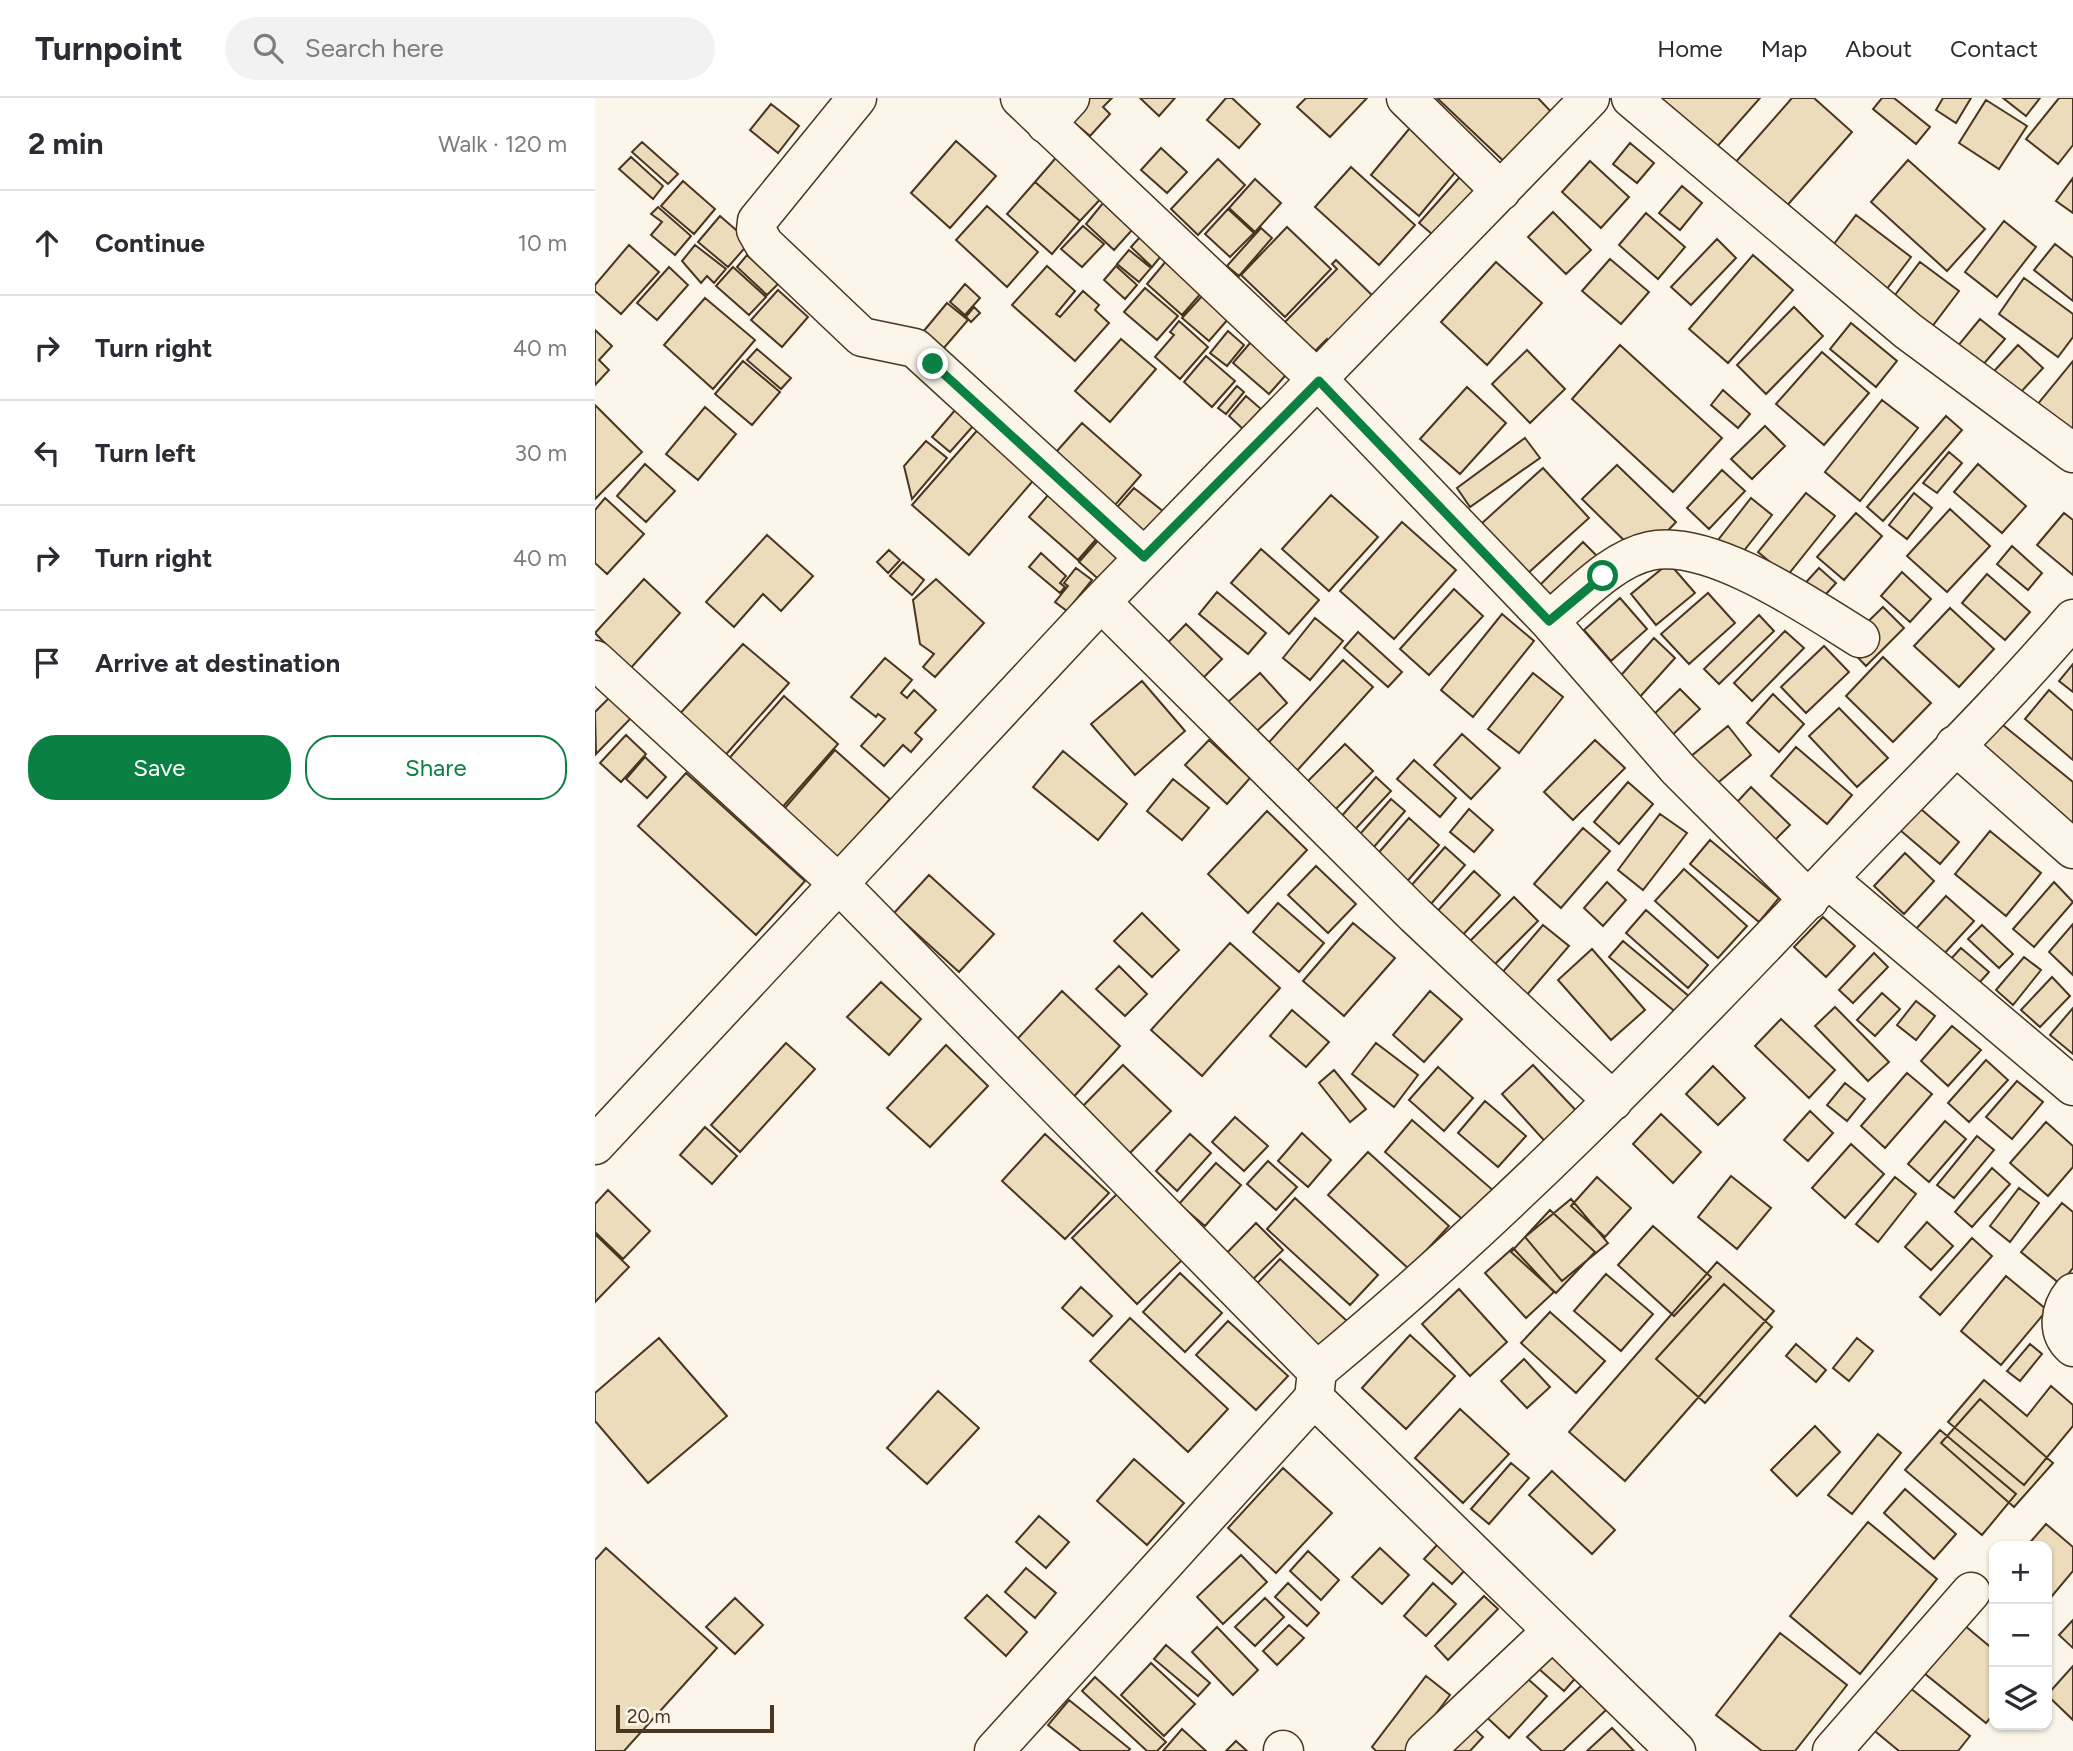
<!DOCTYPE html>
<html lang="en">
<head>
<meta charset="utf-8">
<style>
  body { margin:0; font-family:Figtree,sans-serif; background:#f2f2f3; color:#2b2b33 }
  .controls { position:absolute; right:21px; bottom:21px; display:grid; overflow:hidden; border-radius:14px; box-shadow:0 2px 5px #0004 }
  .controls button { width:63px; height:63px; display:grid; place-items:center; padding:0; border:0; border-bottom:2px solid #e1e1e2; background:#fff; color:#2b2b33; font:35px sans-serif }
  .scale { position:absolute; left:21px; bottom:18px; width:158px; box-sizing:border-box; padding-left:7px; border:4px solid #4a3520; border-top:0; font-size:19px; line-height:24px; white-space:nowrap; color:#4a3520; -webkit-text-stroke:5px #fbf6e9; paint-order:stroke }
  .stop { position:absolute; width:21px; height:21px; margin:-16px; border:5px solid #0b8043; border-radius:50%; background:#fff }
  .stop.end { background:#0b8043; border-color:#fff; box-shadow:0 2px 7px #0008 }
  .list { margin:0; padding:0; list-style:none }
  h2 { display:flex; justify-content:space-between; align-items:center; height:91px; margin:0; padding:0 28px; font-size:30px }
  h2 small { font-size:23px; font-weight:400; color:#7c7c81 }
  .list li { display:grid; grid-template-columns:46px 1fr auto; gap:21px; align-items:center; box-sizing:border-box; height:105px; padding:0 28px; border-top:2px solid #e1e1e2 }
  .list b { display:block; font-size:26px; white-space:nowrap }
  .list em { font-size:23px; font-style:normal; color:#7c7c81 }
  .actions { display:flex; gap:14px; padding:21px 28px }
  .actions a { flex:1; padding:16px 0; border:2px solid #0b8043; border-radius:28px; text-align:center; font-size:24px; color:#0b8043 }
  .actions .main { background:#0b8043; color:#fff }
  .icon { flex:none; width:38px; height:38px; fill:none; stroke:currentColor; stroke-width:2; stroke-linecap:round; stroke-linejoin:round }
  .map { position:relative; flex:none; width:1478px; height:1653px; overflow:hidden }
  header { display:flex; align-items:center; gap:42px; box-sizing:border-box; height:98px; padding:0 35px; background:#fff; border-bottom:2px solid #e1e1e2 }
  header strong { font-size:33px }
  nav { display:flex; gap:38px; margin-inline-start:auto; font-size:24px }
  .search { width:490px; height:63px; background:#f2f2f3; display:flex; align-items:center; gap:18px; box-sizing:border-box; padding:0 24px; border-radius:38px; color:#7c7c81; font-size:26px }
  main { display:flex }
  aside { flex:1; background:#fff }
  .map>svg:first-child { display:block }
  .building { fill:#ecdcbc; stroke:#4a3520; stroke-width:2 }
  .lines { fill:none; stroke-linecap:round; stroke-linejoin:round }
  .minor-casing { stroke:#4a3520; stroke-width:41 }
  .minor { stroke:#fbf6e9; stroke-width:38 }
  .route { stroke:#0b8043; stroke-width:9 }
</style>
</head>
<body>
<header>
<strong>Turnpoint</strong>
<div class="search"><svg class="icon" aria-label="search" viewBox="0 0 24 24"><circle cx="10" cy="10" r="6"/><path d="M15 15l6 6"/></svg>Search here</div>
<nav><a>Home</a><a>Map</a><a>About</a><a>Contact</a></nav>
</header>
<main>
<aside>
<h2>2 min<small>Walk · 120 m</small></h2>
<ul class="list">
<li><svg class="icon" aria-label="ahead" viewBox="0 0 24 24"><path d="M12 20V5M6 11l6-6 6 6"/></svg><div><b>Continue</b></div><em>10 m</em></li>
<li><svg class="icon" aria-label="right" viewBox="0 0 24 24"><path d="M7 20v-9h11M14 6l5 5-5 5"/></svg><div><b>Turn right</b></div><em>40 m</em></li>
<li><svg class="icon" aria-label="left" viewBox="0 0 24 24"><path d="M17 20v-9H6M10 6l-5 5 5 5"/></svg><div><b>Turn left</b></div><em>30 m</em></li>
<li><svg class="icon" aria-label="right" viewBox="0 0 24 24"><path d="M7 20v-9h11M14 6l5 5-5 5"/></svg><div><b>Turn right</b></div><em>40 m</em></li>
<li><svg class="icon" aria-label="arrive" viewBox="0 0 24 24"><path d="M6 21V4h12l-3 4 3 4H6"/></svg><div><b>Arrive at destination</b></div></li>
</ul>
<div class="actions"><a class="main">Save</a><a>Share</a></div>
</aside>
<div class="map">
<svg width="1478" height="1653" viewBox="0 0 1478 1653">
  <rect width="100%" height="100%" fill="#fbf6e9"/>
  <!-- building -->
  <path class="building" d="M482,0H517L508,9L515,16L495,38L469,16Z
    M545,0H580L564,18Z
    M631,0H637L665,26L644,50L612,22Z
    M711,0H772L735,39L702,9Z
    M842,0H943L962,20L917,71Z
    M1061,0H1165L1120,51Z
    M1197,0H1219L1257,34L1189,111L1139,66Z
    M1287,0H1299L1335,29L1321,46L1278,11Z
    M1348,0H1376L1361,25L1341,12Z
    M1408,0H1445L1431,18Z
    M1464,0H1478V47L1463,66L1431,41Z
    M1391,2L1432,28L1404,71L1364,45Z
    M176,6L204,28L183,55L155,32Z
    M819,25L868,65L824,118L776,77Z
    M361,43L401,78L355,130L316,95Z
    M47,44L83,76L73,86L37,54Z
    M1035,45L1059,65L1042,85L1018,66Z
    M566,50L592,74L572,95L546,72Z
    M465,55L511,95L485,123L440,84Z
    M36,59L68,88L58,101L24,71Z
    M623,61L650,87L603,137L576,111Z
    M1313,62L1390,131L1352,173L1276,104Z
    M995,63L1034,99L1006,130L967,94Z
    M756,69L820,127L784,167L720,109Z
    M871,72L897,94L850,147L824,125Z
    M1478,80V115L1461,103Z
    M660,81L686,105L660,134L634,110Z
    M88,83L120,111L99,136L66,108Z
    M440,84L485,123L457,156L412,116Z
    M1087,88L1107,105L1085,132L1064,115Z
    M508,105L537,132L519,152L491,126Z
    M392,108L443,154L412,189L361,142Z
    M63,109L96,138L80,157L56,137L67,124L56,116Z
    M633,111L659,135L635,159L610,136Z
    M958,114L996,152L971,176L933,139Z
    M1051,115L1090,149L1063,181L1024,147Z
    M1261,117L1316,159L1288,196L1233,154Z
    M125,118L155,144L133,169L103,144Z
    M1409,123L1441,149L1402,199L1370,174Z
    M488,128L509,146L487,169L466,151Z
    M692,129L736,171L690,219L646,177Z
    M666,130L677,140L644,178L632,168Z
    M545,139L566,158L557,169L536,149Z
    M1122,141L1141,160L1096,207L1076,189Z
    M1460,146L1478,160V203L1439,172Z
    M34,147L64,174L26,216L0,193V187Z
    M100,147L131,171L119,185L112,178L106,185L87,163Z
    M534,152L556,170L544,184L522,166Z
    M152,157L183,186L172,197L142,169Z
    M1158,157L1198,192L1133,265L1094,231Z
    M1015,161L1054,194L1026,226L987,193Z
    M572,162L608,193L587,217L552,186Z
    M741,162L784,204L741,250L732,241L719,254L689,225L742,171L737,166Z
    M901,164L947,205L892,267L846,224Z
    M1325,164L1364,193L1336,230L1297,201Z
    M452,168L480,193L461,216L465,219L488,193L504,207L500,212L514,225L480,263L417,207Z
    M521,168L542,187L530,201L509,182Z
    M74,169L93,187L62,222L42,205Z
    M138,169L171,199L154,217L121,188Z
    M1429,180L1478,216V239L1463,259L1404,216Z
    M370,186L385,200L370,217L355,204Z
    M550,190L583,218L562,242L529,214Z
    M183,192L213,219L187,249L156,222Z
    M608,197L634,220L614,243L587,220Z
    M110,200L160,242L118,291L69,247Z
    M352,205L373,222L348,251L328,234Z
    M379,209L385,215L376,224L371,219Z
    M1199,209L1228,238L1171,296L1142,267Z
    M1385,221L1410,241L1381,275L1357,255Z
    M584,223L613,249L585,281L560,259L579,237L575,234Z
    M1256,225L1302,263L1281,289L1235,251Z
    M0,232L17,248L4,262L14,272L0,287Z
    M633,233L649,247L632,268L615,255Z
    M661,238L697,270L674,296L638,265Z
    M526,241L561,271L515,324L480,293Z
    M1025,247L1127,340L1078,394L977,301Z
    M1423,247L1448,270L1415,306L1390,283Z
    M162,251L196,280L186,291L152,262Z
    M932,252L970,291L935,325L897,286Z
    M1227,254L1274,295L1229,347L1181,306Z
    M611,258L640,283L617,309L589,284Z
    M148,263L185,294L157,327L120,296Z
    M1478,263V345L1437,313Z
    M642,288L649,294L631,316L623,310Z
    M872,289L911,325L865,376L825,341Z
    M1128,292L1155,316L1143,330L1116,307Z
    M651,298L666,311L648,331L634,318Z
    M1287,302L1323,330L1265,403L1230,374Z
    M0,307L47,354L0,401Z
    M110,309L141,336L103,382L71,356Z
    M361,311L379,327L355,354L337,339Z
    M1351,318L1367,332L1288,423L1272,409Z
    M487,325L546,377L514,414L454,362Z
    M386,328L443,377L374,457L317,407Z
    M1170,328L1190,348L1157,381L1136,361Z
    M930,340L945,360L875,409L862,390Z
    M331,343L352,360L317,401L309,368Z
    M1354,354L1367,365L1342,395L1328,385Z
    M50,366L80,393L51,424L22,398Z
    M1383,366L1431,408L1407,435L1359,394Z
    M1022,367L1081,424L1047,460L987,401Z
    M948,370L994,420L932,476L886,426Z
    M1127,372L1150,393L1114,431L1092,410Z
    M461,388L511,430L483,462L434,419Z
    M539,390L569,414L547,440L517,415Z
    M1211,395L1240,418L1192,478L1163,454Z
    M1319,395L1337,410L1312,441L1294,427Z
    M736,397L783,439L734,493L687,451Z
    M10,400L49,436L12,476L0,465V412Z
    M1156,400L1177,417L1133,473L1112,456Z
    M1355,411L1395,448L1352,494L1312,458Z
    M1261,415L1287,438L1249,482L1222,459Z
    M1469,415L1478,422V477L1442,447Z
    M807,424L861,472L799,541L745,493Z
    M172,437L218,478L186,513L168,496L139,529L111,504Z
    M507,438L531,459L508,485L484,464Z
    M988,444L1022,478L975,525L941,491Z
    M1417,448L1447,475L1433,492L1402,466Z
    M666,451L724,502L694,536L636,485Z
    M294,452L305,462L293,475L282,464Z
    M446,455L471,478L465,485L470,489L465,495L434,469Z
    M308,464L329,482L317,497L295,478Z
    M1074,465L1100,495L1061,527L1036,496Z
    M481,470L497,482L472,513L460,504L473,488L469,485Z
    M1224,470L1241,485L1212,517L1195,502Z
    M1307,474L1336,501L1315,524L1286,498Z
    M1392,476L1435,514L1410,542L1367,505Z
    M49,481L85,515L35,571L0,535Z
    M341,481L389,525L340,579L328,569L339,556L325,546L318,502Z
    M859,491L888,518L834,577L805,551Z
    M622,494L671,535L653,556L604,516Z
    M1113,495L1140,525L1094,566L1066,536Z
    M1025,500L1052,531L1016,563L989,532Z
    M1288,509L1309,530L1271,568L1250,546Z
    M1355,510L1399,551L1364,589L1319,548Z
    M907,516L939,543L878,619L846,592Z
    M1164,517L1179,533L1124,586L1109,571Z
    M720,520L748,543L715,582L688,560Z
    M591,526L627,561L590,598L554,564Z
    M1190,533L1209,550L1157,603L1139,585Z
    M763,534L807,574L793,589L749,550Z
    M1059,540L1080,560L1043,601L1021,583Z
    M148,546L194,585L127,661L81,620Z
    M1229,548L1254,574L1211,615L1186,589Z
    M1288,559L1336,605L1298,644L1251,598Z
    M290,560L317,582L306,595L312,600L319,592L341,612L320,635L327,641L316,654L308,647L289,668L266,648L290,621L283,616L281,619L256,599Z
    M748,562L778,589L699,676L669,650Z
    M1478,566V594L1464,583Z
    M665,575L692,605L651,643L623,613Z
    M938,575L968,599L924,655L893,631Z
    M547,583L590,633L540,677L496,626Z
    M1085,591L1105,611L1073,641L1054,621Z
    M1454,592L1478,613V662L1430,621Z
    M1178,596L1209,626L1184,654L1152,625Z
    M17,597L38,618L1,656L0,614Z
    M189,598L243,646L184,713L130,665Z
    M1244,610L1293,660L1262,689L1214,638Z
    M1398,619L1478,684V751L1366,659Z
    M1133,628L1156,657L1119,688L1095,659Z
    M867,636L905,670L876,701L839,667Z
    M31,637L51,656L26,684L5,665Z
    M614,642L655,680L632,706L590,667Z
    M1000,642L1030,670L978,722L949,694Z
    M750,646L778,673L733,719L705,691Z
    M1201,649L1257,697L1232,726L1176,678Z
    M240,652L295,701L238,766L183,718Z
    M468,653L532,706L503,742L438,689Z
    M50,659L71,679L52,700L31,681Z
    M819,662L861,700L845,719L802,681Z
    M91,675L210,783L161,837L43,728Z
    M781,679L796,693L751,741L737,729Z
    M578,681L614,710L587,742L552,713Z
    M1033,684L1058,706L1024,746L999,724Z
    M1156,689L1195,727L1171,751L1132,715Z
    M796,701L810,713L772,757L758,744Z
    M1319,705L1364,744L1345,766L1299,727Z
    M874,711L898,732L879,754L855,734Z
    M672,713L712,752L653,815L613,776Z
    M1065,716L1092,735L1048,792L1023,772Z
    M814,720L844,747L808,788L778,761Z
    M988,730L1015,753L966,810L939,786Z
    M1395,733L1446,775L1411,818L1360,776Z
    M1115,742L1184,800L1164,824L1095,766Z
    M850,749L870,767L828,815L808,797Z
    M1310,755L1339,783L1309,816L1279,788Z
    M721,768L761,806L733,835L693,797Z
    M1089,771L1152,828L1123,860L1060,803Z
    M879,773L905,797L863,842L838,818Z
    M334,777L399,836L364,874L299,815Z
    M1012,784L1031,802L1008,828L989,810Z
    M1459,784L1478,804L1439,849L1418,831Z
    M1351,798L1379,823L1348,857L1320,832Z
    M919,799L943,823L892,874L867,851Z
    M683,805L729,845L704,874L658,834Z
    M1051,812L1113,867L1093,890L1031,835Z
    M547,815L584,852L557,879L519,843Z
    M1228,819L1260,848L1231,879L1199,849Z
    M758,825L800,860L749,918L708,883Z
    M1478,826V877L1454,854Z
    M948,827L974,848L931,898L906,876Z
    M1387,827L1418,856L1404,870L1373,841Z
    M1028,843L1102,905L1089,921L1014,859Z
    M635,845L685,890L607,978L556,932Z
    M1366,850L1394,874L1383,886L1355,862Z
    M997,851L1050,912L1016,942L963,882Z
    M1279,855L1293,869L1258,905L1244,892Z
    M1429,859L1446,872L1418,907L1401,892Z
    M524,868L552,896L530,918L501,891Z
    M1457,879L1475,898L1445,929L1426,912Z
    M286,884L326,921L294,957L252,919Z
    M467,893L525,948L474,1004L415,949Z
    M835,893L867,921L829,964L798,937Z
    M1287,895L1305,911L1280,938L1262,922Z
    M1321,903L1340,918L1321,942L1302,927Z
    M1240,909L1294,964L1273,983L1220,928Z
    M1478,910V956L1455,937Z
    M697,912L734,944L711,969L675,938Z
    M1186,921L1240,972L1214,1000L1160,948Z
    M1357,928L1386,952L1353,988L1326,963Z
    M191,945L220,971L145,1054L116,1027Z
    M781,945L823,977L799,1009L757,976Z
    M351,947L393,988L335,1049L292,1010Z
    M1391,962L1413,982L1374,1024L1353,1005Z
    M528,967L576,1013L533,1057L485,1011Z
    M938,967L988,1020L956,1050L907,996Z
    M1118,968L1150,1000L1123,1027L1091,996Z
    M843,969L878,1000L849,1033L814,1002Z
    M739,972L771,1011L755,1024L724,985Z
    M1312,975L1337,996L1290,1050L1266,1028Z
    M1422,983L1448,1004L1417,1041L1391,1019Z
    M1250,985L1270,1001L1252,1023L1232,1007Z
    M890,1003L931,1038L903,1069L863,1035Z
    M1215,1013L1238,1035L1213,1063L1189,1042Z
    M1066,1016L1106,1054L1078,1085L1038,1046Z
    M640,1019L673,1048L649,1073L617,1044Z
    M817,1022L900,1094L873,1126L790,1054Z
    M1350,1023L1371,1041L1334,1084L1313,1066Z
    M1451,1024L1478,1048V1069L1453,1098L1415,1065Z
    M110,1029L142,1058L117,1086L85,1057Z
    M707,1035L736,1062L713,1089L683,1063Z
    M450,1036L514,1095L470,1141L407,1083Z
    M595,1036L616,1055L582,1093L561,1073Z
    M1382,1038L1399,1052L1359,1100L1342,1087Z
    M1256,1046L1289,1076L1250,1120L1217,1090Z
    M773,1054L854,1128L814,1171L733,1097Z
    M673,1063L702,1089L681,1112L652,1086Z
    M621,1065L646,1087L610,1128L584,1106Z
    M1397,1070L1415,1086L1377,1129L1360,1114Z
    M1136,1078L1176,1110L1142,1151L1103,1119Z
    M1002,1079L1036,1110L1010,1139L976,1108Z
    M1300,1079L1321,1096L1283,1144L1261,1126Z
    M1424,1090L1444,1105L1415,1144L1395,1128Z
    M13,1092L55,1133L28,1161L0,1134V1106Z
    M522,1096L587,1162L542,1206L477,1140Z
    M700,1100L783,1177L755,1207L672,1131Z
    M976,1101L1013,1145L967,1183L930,1139Z
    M1467,1105L1478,1114V1170L1465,1186L1426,1154Z
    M955,1112L1000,1154L961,1195L916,1154Z
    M1332,1124L1358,1148L1336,1172L1310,1149Z
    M661,1125L688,1152L649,1190L622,1165Z
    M1058,1128L1116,1179L1079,1218L1023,1167Z
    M0,1136L34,1169L0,1204Z
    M1377,1140L1397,1158L1345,1217L1325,1199Z
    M918,1150L959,1194L931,1220L890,1175Z
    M685,1161L752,1223L721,1256L654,1194Z
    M1122,1164L1179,1213L1030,1383L974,1334Z
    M585,1175L627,1215L590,1254L548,1214Z
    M1011,1176L1058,1216L1026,1253L979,1213Z
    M1411,1178L1452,1212L1406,1267L1366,1233Z
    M1129,1186L1177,1229L1110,1305L1061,1261Z
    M486,1189L517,1218L498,1238L467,1210Z
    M864,1191L912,1244L875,1278L827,1226Z
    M955,1214L1010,1263L981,1295L926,1245Z
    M535,1220L633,1311L593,1354L495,1263Z
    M633,1223L693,1278L661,1312L601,1257Z
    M815,1237L860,1278L811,1331L767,1290Z
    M64,1240L132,1318L53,1385L0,1323V1295Z
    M1262,1240L1278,1253L1254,1283L1238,1270Z
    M1201,1246L1231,1272L1221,1284L1191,1258Z
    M1435,1246L1447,1256L1425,1283L1412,1273Z
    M929,1261L955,1289L932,1310L906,1283Z
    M1389,1282L1432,1318L1456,1288L1478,1307V1328L1429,1387L1353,1324Z
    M343,1293L384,1330L332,1386L292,1350Z
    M1385,1301L1458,1365L1419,1409L1346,1345Z
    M865,1311L914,1356L868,1405L820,1360Z
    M1220,1328L1245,1354L1202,1398L1176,1372Z
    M1345,1332L1421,1396L1387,1437L1310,1372Z
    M1283,1336L1306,1355L1257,1416L1233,1397Z
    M539,1361L589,1405L552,1447L502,1403Z
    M916,1365L934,1380L894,1426L876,1411Z
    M688,1370L737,1415L681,1475L633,1430Z
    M957,1373L1020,1432L997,1456L934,1397Z
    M1310,1391L1361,1436L1339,1461L1289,1415Z
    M444,1418L474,1444L451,1470L421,1444Z
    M1273,1424L1342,1481L1265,1576L1195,1518Z
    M1451,1426L1478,1449V1473L1452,1504V1448H1432Z
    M843,1446L871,1471L857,1486L829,1461Z
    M11,1450L122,1550L29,1653H0V1462Z
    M785,1450L814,1477L787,1506L757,1479Z
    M713,1453L744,1482L726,1502L695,1473Z
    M646,1457L672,1484L628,1526L602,1499Z
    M431,1470L461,1495L440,1520L410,1494Z
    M693,1485L724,1515L712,1528L680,1499Z
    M838,1485L861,1506L831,1538L809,1518Z
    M392,1497L432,1534L411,1558L370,1520Z
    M889,1498L903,1511L853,1562L840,1548Z
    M140,1500L168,1527L140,1556L111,1529Z
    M670,1500L689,1519L660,1548L640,1529Z
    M1478,1522V1550L1464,1537Z
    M694,1527L709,1540L682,1567L668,1553Z
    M1369,1527L1399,1552V1615L1391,1625L1329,1575Z
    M622,1529L663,1572L638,1597L597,1554Z
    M1185,1535L1252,1587L1200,1653H1167L1121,1617Z
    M953,1545L985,1575L969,1593L936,1564Z
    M571,1547L615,1585L603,1598L559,1561Z
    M556,1565L600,1606L569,1638L526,1597Z
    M1478,1568V1622L1452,1597Z
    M924,1573L952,1598L914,1640L886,1614Z
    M831,1578L855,1597L813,1653H781L777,1649Z
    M500,1579L571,1644L562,1653H552L487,1593Z
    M1304,1581L1375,1638L1363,1653H1304L1269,1624Z
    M987,1587L1011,1612L968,1653H947L932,1639Z
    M474,1602L535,1651L533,1653H486L453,1627Z
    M867,1619L888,1639L875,1653H860L846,1640Z
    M1017,1630L1039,1653H992Z
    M587,1631L611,1653H568Z
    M641,1643L652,1653H631Z"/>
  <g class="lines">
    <defs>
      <path id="minor" d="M262,0L162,123L161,132L169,146L267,239L320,250L549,459
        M425,0L724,283L954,523L1083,671L1214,802
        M811,0L906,93
        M1036,0L1313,233L1478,355
        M451,26L475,0
        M506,504L820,817L1018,1003
        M954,523C983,499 1017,461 1055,453C1115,440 1215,509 1265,540
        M0,562L245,787L722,1273L719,1300L1081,1653
        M1360,647L1478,751
        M1233,781L1478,988
        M0,1047L506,504L995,0
        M1478,1195C1465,1211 1461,1234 1478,1249
        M722,1273C907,1120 1074,948 1239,774C1319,690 1403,609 1478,521
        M688,1652L689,1653
        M399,1653L719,1300
        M830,1653L957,1533
        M1237,1653L1376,1494"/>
    </defs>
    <!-- minor casing -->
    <use href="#minor" class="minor-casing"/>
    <!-- minor -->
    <use href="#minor" class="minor"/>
  </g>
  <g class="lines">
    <!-- route -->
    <path class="route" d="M338,266L549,459L724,283L954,523L1008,478"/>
  </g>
</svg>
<div class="controls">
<button>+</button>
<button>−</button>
<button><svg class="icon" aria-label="layers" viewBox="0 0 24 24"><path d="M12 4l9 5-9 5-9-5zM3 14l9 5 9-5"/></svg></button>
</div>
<div class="scale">20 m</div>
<div class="stop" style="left:1008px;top:478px"></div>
<div class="stop end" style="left:338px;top:266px"></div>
</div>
</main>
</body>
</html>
